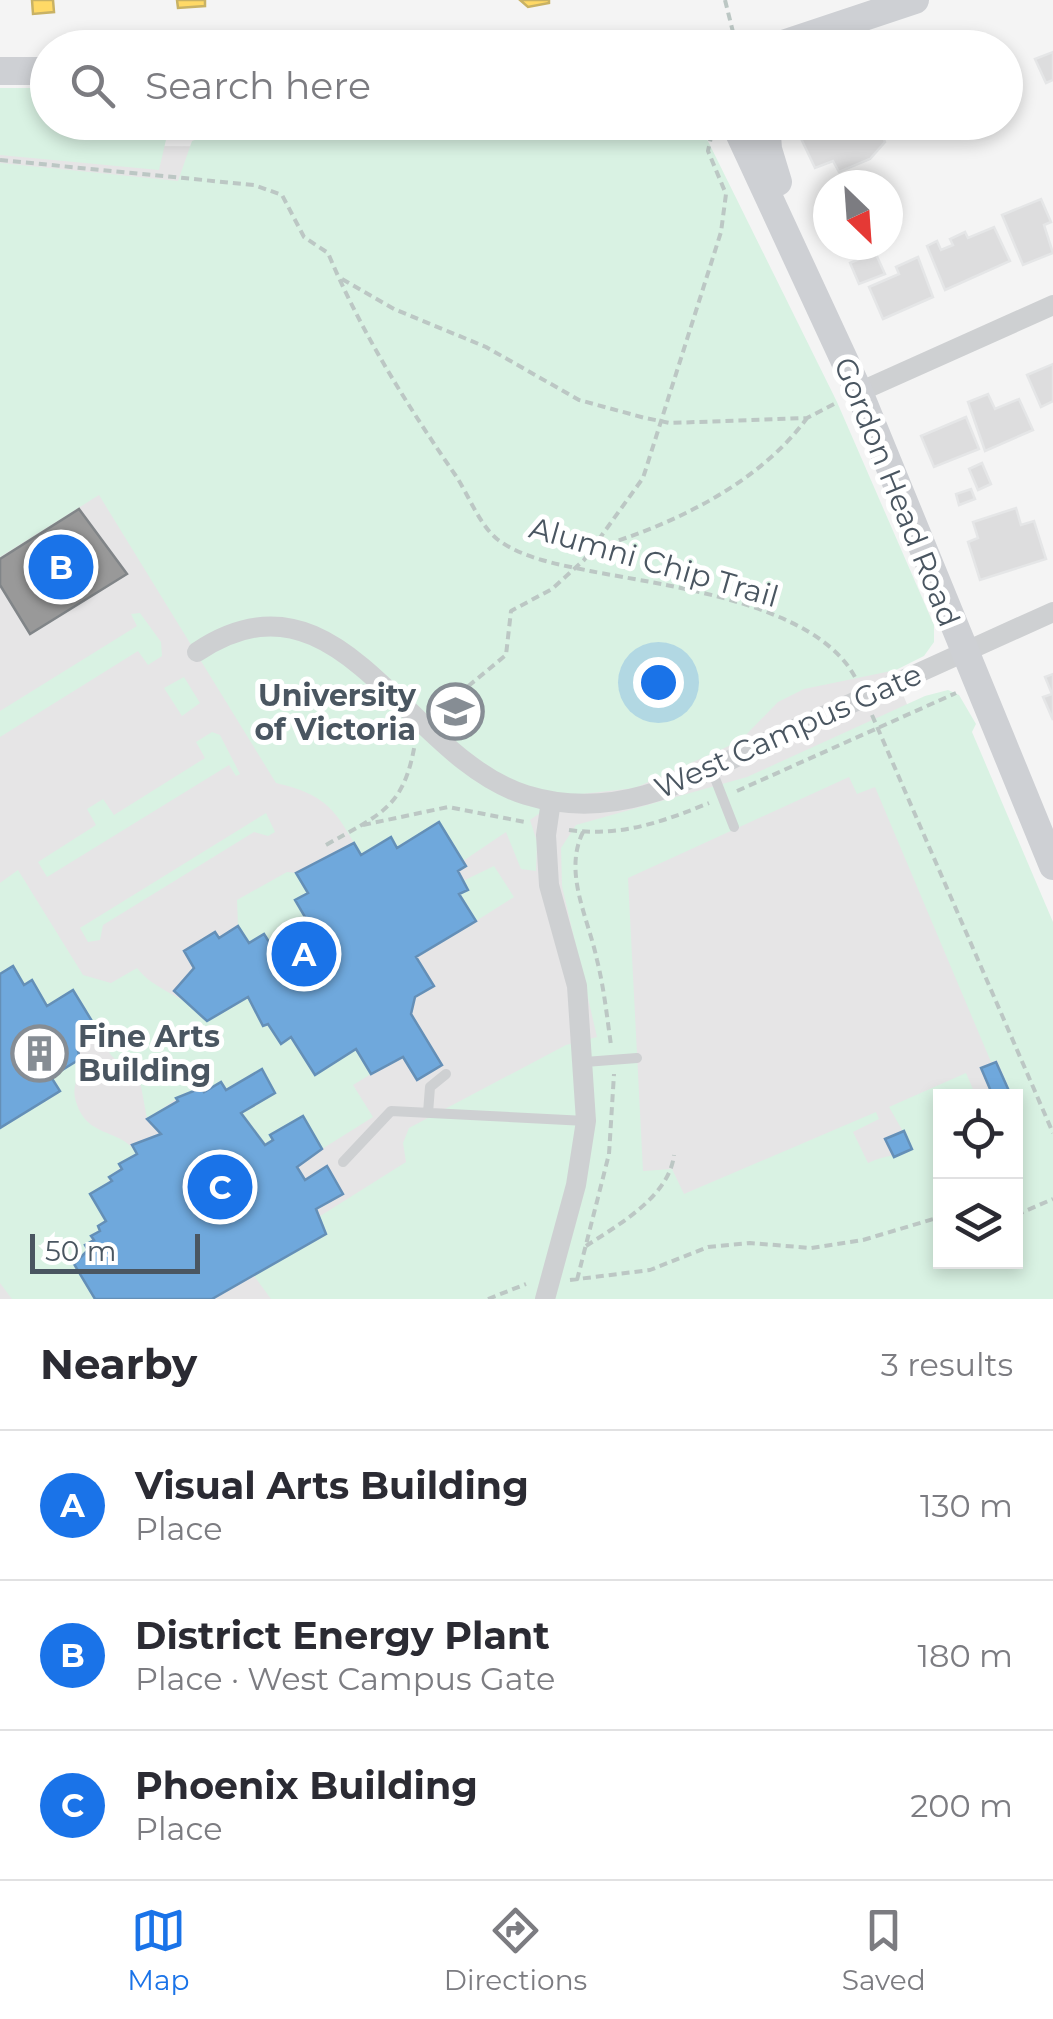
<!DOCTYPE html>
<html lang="en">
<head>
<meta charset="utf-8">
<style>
  body { margin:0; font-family:Montserrat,sans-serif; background:#f2f2f3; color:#2b2b33 }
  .controls { position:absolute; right:30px; bottom:30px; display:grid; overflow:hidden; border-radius:0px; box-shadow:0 5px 15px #0003 }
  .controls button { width:90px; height:90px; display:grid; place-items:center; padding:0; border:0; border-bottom:2px solid #e1e1e2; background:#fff; color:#2b2b33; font:50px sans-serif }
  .compass { position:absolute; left:813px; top:170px; width:90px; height:90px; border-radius:50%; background:#fff; box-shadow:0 5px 15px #0003; rotate:155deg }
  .scale { position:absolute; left:30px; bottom:25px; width:170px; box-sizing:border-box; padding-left:10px; border:5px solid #4a5661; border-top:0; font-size:28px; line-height:35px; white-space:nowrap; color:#4a5661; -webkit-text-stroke:8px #fff; paint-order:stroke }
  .you { position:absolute; left:658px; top:682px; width:35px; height:35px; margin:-25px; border:8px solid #fff; border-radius:50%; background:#1a73e8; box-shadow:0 0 0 15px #1a73e833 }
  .badge { display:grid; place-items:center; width:65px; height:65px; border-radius:50%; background:#1a73e8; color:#fff; font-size:32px; font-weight:700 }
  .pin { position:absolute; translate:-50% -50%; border:5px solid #fff; box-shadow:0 2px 10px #0006 }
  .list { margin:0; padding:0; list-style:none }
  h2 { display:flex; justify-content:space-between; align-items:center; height:130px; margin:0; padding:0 40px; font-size:42px }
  h2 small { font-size:32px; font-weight:400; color:#7c7c81 }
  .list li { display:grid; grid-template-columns:65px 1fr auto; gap:30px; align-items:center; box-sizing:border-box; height:150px; padding:0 40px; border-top:2px solid #e1e1e2 }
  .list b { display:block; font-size:38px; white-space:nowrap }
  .list p { margin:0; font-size:32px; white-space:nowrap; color:#7c7c81 }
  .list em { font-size:32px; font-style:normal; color:#7c7c81 }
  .icon { flex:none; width:55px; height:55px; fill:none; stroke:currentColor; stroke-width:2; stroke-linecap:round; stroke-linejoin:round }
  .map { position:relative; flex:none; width:1053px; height:1299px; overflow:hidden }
  .search { position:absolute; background:#fff; box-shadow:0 5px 15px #0003; left:30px; right:30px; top:30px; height:110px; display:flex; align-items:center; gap:25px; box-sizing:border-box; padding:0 35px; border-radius:55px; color:#7c7c81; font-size:38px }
  .sheet { height:580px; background:#fff }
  nav { display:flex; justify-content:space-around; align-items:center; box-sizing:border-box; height:140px; border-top:2px solid #e1e1e2; background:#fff; font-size:28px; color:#7c7c81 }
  nav a { display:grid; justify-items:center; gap:5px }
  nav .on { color:#1a73e8 }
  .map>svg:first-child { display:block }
  .education { fill:#e6e5e6; fill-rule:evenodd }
  .green { fill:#d9f2e3; fill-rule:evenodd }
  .homes { fill:#ffd966; stroke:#c9b264; stroke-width:2.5 }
  .schools { fill:#6fa8dc; stroke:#648fb7; stroke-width:2.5 }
  .industry { fill:#999; stroke:#818588; stroke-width:2.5 }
  .building { fill:#ddddde; stroke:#e5e6e7; stroke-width:2.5 }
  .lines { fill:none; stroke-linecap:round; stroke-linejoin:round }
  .path { stroke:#bcc7c4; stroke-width:4; stroke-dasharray:8 5; stroke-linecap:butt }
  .lane { stroke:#ced0d2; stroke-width:10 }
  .street { stroke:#ced0d2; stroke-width:20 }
  .secondary { stroke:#ced0d4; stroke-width:28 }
  .labels { text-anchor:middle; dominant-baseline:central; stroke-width:10; stroke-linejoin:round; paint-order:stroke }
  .street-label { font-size:30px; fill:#4a5661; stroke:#fff }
  .poi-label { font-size:30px; font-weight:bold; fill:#4a5661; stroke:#fff; text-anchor:end }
</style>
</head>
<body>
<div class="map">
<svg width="1053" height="1299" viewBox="0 0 1053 1299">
  <rect width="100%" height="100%" fill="#f4f4f4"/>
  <!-- education -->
  <path class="education" d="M0,145L426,148L768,375L1053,1050V1299H0ZM940,1096H1016V1262H940Z"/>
  <!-- green -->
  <path class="green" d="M0,88H47L48,122L326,123L229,129C265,133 310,137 344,122L699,123L837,402L934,625V642L924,656L896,670L804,689L778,702L740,741L635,788L564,796L530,820L537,842L536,871L521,869L506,832L463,861L439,822L397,848L390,838L361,855C336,811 328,795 276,783L99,495L0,557V163L178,181L192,141L221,130L168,131L159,170L0,155Z
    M140,613L161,642L162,656L148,665L138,651L0,737V711L137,626L131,614Z
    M184,677L200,703L182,716L164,688Z
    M948,690L959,695L976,724L972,732L1053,922V1299H271L252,1273L326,1235L317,1218L406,1162L403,1143L409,1128L566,1045L597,1037L562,886L561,848L576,825L747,777L925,696ZM849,777L857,794L875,787L991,1062L997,1060L1010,1091L1000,1096H1016V1262H940V1096H976L966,1073L889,1107L913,1149C897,1156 884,1155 868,1163L853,1132L879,1119L876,1112L684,1194L672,1169L643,1171L628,878Z
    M212,732L220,735L240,774L236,776L229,765L47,877L38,862L96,825L87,809L103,799L114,815L205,758L196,742Z
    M266,813L275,832L268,836L254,832L103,925L100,940L88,942L80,928Z
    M494,866L514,897L476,921L460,894L467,890L463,881Z
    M18,870L83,975L111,983L137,968C155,992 187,995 207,1021L248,997L263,1026L268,1024L291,1037L315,1075L356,1049L371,1074L353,1085L373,1117L322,1149L302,1116L271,1135L273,1140L265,1145L241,1113L275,1093L261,1070L226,1090L220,1082L204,1092L201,1088L188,1096L185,1093L147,1119L141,1086L111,1055L73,991L47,1006L32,980L24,985L0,974V883Z
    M287,872L296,873L308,893L295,901L308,922L271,945L264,934L249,943L238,926L237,900Z
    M80,1059C81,1073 72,1084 75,1098C85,1140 121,1127 137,1154L109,1177L106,1221L98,1226L100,1231L92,1236L88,1250L74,1264L95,1299H12L0,1283V1128L59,1092L51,1077Z"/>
  <!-- homes -->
  <path class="homes" d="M32,0H53L54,12L33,14Z
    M177,0H205V6L178,8Z
    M520,0H549V3L528,7Z"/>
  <!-- schools -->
  <path class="schools" d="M439,822L466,866L458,871L468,890L459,894L476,921L416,957L434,986L415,997L411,1014L442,1065L417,1080L403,1057L371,1074L356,1049L315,1075L291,1037L281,1044L268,1024L263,1026L248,997L207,1021L174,991L194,968L184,951L215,932L219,938L238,926L249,943L264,934L271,945L308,922L295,900L308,893L296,873L354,843L361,855L391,837L397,848Z
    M13,966L24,985L32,980L47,1006L73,990L98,1031L77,1047L80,1059L51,1077L60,1091L0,1128V974Z
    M996,1062L1009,1091L993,1096L981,1068Z
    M262,1069L275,1093L241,1113L265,1145L273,1140L270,1135L303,1116L322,1149L297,1167L305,1180L327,1166L343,1194L316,1209L326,1234L212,1299H95L74,1264L88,1250L85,1245L94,1240L91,1236L100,1231L98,1226L106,1221L90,1194L112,1181L109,1177L122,1169L119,1164L137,1154L132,1145L161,1134L147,1119L178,1101L176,1098L201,1088L204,1092L221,1082L226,1090Z
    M904,1131L912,1149L894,1157L885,1139Z"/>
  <!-- industry -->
  <path class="industry" d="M79,509L127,574L30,634L0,585V559Z"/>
  <!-- building -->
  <path class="building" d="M1006,52L1015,76L1006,80Z
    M1053,52V80L1046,83L1035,59Z
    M806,122H877L885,142L870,159L839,172L833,161L815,168L797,130Z
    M1041,199L1051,222L1044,225L1053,253L1023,265L1002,215Z
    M994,227L1010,261L945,290L927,246L937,241L941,250L953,245L950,239L965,232L968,238Z
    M875,252L885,274L859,284L850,263Z
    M918,257L933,297L883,319L869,287L899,274L896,267Z
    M1053,364V401L1041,407L1027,375Z
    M988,394L995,409L1019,399L1033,430L985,451L968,402Z
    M966,417L979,449L934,467L921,436Z
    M982,463L991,484L978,490L969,469Z
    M971,489L975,499L959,505L956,494Z
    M1016,508L1021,525L1034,521L1046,559L980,580L968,542L978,538L973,522Z
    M1053,674V720L1043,697L1052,694L1045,677Z"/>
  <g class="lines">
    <!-- path -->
    <path class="path" d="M725,0L737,48
      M0,160L254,185L282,195L304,237L328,253C362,334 407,405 456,476C469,496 479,524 497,539C521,558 561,565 590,571C667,586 818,603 856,679
      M342,279L394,309L486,347L579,400L645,418L670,423L807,418L836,403
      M594,548C671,526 759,484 807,418
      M438,711L506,655L511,611L552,589L584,560L643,478L721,232L726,194L708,151L711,137
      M872,715L1053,1133
      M737,791L956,693
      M363,825L448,807L525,822
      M569,830C621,837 662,822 709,803
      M583,832C563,873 588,917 597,960C604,988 607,1017 611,1045
      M326,845C380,814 404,809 415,743
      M1016,1215L1053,1199
      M586,1246C618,1225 669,1197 674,1155
      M570,1280L650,1270L708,1247L750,1243L811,1248L863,1240L940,1217
      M577,1280L609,1154L614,1074
      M488,1299L526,1284"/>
    <!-- lane -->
    <path class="lane" d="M711,768L734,827
      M585,1062L637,1058
      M428,1113L430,1087L446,1074
      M343,1162L391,1111L586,1121"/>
    <!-- street -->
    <path class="street" d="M859,392L1053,305
      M197,652C340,556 405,758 526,795C565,807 606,806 645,795C691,782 735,757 777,737C869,696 961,653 1053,612
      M545,1299L576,1185L586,1121L577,986L549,885L546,835L551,801"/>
    <!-- secondary -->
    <path class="secondary" d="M771,48L915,0
      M0,71H48
      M734,122L859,392L1053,866
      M766,122L768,149L778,182"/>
  </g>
  <!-- icons -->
  <defs>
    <symbol id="university-ring" viewBox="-11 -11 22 22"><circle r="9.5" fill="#fff" stroke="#868d94" stroke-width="1.5"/><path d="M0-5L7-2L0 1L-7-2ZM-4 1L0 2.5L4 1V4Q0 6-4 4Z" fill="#868d94"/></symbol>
    <symbol id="building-ring" viewBox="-11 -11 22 22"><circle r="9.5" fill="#fff" stroke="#868d94" stroke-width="1.5"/><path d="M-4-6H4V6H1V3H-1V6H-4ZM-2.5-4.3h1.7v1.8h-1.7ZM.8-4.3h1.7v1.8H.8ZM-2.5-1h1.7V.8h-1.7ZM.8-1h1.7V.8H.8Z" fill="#868d94"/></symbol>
  </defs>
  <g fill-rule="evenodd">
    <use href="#university-ring" x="424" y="680" width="63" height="63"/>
    <use href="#building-ring" x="8" y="1022" width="63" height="63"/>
  </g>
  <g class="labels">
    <!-- street labels -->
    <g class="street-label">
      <text transform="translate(897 492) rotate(68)">Gordon Head Road</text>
      <text transform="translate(654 562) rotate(16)">Alumni Chip Trail</text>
      <text transform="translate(788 731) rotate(-24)">West Campus Gate</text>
    </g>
    <!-- poi labels -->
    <g class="poi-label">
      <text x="416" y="695">University<tspan x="416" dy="34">of Victoria</tspan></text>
      <text x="78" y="1036" text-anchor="start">Fine Arts<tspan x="78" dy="34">Building</tspan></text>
    </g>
  </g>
</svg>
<div class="controls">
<button><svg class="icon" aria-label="locate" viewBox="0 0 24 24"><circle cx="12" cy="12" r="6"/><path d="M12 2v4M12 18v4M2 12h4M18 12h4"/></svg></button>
<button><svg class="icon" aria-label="layers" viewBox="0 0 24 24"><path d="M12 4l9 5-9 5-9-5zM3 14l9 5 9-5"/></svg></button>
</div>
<svg class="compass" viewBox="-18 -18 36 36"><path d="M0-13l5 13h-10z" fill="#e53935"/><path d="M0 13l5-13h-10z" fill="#7c7c81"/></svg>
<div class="scale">50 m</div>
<div class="you"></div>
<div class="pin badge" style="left:304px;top:954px">A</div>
<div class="pin badge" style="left:61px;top:567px">B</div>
<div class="pin badge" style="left:220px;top:1187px">C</div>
<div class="search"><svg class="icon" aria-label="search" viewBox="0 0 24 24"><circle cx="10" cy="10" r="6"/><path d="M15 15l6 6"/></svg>Search here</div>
</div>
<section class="sheet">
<h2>Nearby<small>3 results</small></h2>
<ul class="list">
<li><span class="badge">A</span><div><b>Visual Arts Building</b><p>Place</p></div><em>130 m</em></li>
<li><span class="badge">B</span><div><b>District Energy Plant</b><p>Place · West Campus Gate</p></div><em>180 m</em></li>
<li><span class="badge">C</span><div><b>Phoenix Building</b><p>Place</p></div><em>200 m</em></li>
</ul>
</section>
<nav>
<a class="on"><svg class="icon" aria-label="map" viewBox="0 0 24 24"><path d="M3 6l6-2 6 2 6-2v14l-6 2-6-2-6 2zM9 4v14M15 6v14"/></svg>Map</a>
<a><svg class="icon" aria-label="directions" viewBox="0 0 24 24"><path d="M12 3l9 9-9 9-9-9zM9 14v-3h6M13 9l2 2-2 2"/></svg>Directions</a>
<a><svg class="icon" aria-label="saved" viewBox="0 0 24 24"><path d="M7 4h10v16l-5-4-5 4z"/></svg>Saved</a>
</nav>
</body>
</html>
